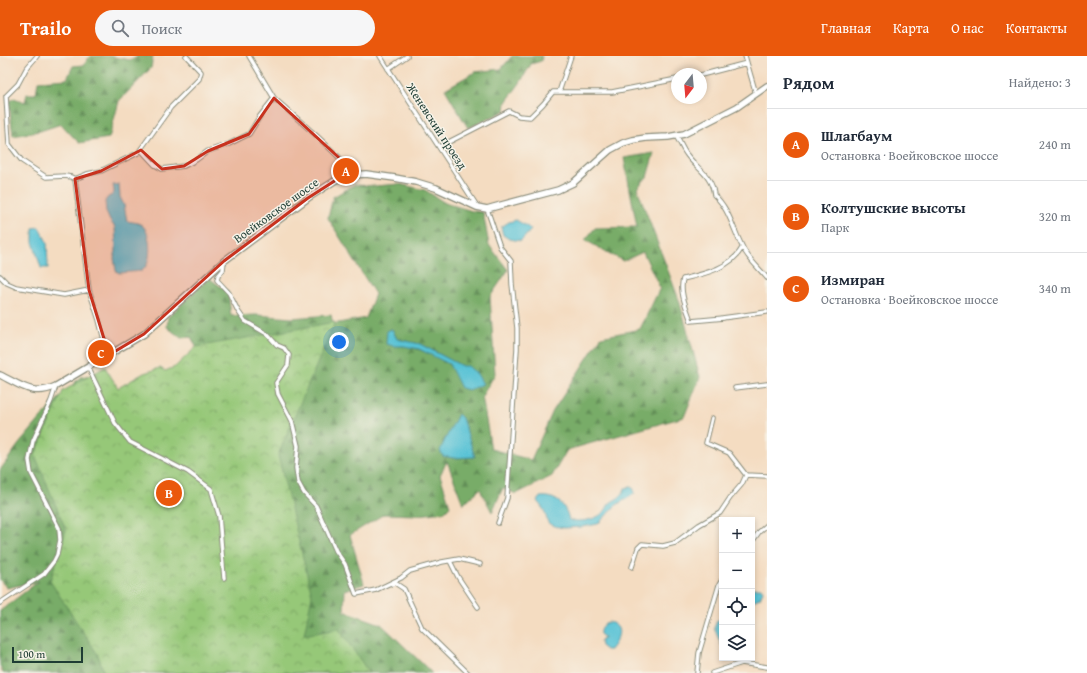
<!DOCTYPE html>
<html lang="ru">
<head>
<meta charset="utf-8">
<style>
  body { margin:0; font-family:"Gentium Book Plus",serif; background:#f6f6f7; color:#1f2937 }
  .controls { position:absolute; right:12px; bottom:12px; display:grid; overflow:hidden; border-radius:0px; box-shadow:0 2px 6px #0003 }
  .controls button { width:36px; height:36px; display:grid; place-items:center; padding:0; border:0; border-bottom:1px solid #e0e1e3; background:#fff; color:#1f2937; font:20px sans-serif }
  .compass { position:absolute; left:671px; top:12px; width:36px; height:36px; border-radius:50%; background:#fff; box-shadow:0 2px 6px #0003; rotate:196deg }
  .scale { position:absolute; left:12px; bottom:10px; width:71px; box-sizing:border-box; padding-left:4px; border:2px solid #1f3d34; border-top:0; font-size:11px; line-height:14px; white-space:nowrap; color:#1f3d34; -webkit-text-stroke:3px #f7f3e8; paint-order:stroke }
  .you { position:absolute; left:339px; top:286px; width:14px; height:14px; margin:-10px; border:3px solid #fff; border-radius:50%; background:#1a73e8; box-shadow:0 0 0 6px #1a73e833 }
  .badge { display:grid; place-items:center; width:26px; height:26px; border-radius:50%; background:#ea580c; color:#fff; font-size:13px; font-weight:700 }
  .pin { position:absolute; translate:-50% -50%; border:2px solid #fff; box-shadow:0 1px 4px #0006 }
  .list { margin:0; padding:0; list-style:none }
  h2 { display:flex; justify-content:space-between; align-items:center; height:52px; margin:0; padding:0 16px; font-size:17px }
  h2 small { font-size:13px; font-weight:400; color:#747a83 }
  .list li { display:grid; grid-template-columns:26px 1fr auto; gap:12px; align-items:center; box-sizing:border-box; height:72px; padding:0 16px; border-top:1px solid #e0e1e3 }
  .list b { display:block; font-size:15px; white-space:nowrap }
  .list p { margin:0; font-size:13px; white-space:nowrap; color:#747a83 }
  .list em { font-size:13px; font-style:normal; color:#747a83 }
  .icon { flex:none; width:22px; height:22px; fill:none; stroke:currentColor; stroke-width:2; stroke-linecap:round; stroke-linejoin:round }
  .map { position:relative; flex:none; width:767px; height:617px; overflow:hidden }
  header { display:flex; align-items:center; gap:24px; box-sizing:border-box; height:56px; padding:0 20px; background:#ea580c; color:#fff }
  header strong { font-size:19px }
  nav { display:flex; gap:22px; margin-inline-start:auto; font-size:14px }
  .search { width:280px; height:36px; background:#f6f6f7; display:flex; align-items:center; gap:10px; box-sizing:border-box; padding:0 14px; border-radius:22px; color:#747a83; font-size:15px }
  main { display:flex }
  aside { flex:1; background:#fff }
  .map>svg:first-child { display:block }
  .forest { fill:url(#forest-firs); stroke:#4c744e; fill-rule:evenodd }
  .park { fill:url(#park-crowns); stroke:#5a8256 }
  .water { fill:#59c2d5; stroke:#3c8084 }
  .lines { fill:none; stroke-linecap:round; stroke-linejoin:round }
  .street-casing { stroke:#8a8c7a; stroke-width:5.5 }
  .secondary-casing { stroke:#8a8c7a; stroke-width:8 }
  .street { stroke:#fff; stroke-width:3.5 }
  .secondary { stroke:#fff; stroke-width:5.5 }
  .marked { fill:#c8321e; fill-opacity:0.2; stroke:#c8321e; stroke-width:3; stroke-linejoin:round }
  .labels { text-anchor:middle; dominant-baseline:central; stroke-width:3; stroke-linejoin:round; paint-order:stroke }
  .street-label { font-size:12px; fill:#1f3d34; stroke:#f7f3e8 }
</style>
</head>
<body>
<header>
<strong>Trailo</strong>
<div class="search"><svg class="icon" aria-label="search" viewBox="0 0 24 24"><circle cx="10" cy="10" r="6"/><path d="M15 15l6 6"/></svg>Поиск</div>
<nav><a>Главная</a><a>Карта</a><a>О нас</a><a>Контакты</a></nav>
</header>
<main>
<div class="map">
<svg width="767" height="617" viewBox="0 0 767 617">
  <defs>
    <pattern id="forest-firs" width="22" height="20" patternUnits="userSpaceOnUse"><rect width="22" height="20" fill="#78ac68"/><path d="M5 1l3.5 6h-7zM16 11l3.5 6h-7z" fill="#628d56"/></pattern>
    <pattern id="park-crowns" width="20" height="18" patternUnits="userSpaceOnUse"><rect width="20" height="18" fill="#96c878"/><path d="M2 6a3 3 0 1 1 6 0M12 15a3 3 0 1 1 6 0" fill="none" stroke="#7aa463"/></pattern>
  </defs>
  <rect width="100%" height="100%" fill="#f7f3e8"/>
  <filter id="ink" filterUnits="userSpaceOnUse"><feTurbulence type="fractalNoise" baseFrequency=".025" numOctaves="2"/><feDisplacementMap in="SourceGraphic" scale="8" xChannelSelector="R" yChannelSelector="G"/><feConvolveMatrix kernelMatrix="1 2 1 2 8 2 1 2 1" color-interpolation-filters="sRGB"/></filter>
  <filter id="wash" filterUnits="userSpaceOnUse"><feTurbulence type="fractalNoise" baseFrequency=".012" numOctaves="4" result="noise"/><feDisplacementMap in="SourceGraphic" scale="16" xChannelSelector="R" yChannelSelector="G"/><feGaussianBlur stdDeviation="0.9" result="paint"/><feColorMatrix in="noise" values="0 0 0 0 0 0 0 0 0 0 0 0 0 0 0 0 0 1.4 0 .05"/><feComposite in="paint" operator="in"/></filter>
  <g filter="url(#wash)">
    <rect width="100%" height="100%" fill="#f4dcc1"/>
    <!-- forest -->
    <path class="forest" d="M90,0H109L129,4L136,2L137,0H153L151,12L119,45L109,82L79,87L61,68L40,75L13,80L9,46L14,42L25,46L27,38H36L38,25L67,23L73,10L84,9Z
      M512,0H542L541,5L531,8L520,27L506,46L505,55L468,72L445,33L475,16L501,13Z
      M654,97L647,121L637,132L679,244L700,321L684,361L567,394L552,420L516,438L503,432L492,456L480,433L463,448L447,405L440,419L450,450L444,456L418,459L384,458L350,479L364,528L345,534L344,555L381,568L432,617H3L0,609V555L39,525L7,532L0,524V414L19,388L53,348L80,321L92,319L112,357L201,299L191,281L181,282L167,271L168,261L209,222L228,236L231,260L257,259L291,262L331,259L333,268L366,262L375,238L328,162L333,141L354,129L375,130L399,128L425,134L445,147L472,155L483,156L489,189L508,214L490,241L495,318L482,340L491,393L531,404L553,355L601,281L640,273L660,232L643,196L623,205L585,184L595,172L637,171L624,102ZM392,273L397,283L420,288L462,310L453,313C446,303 416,291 404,290C401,289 397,290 394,290ZM458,359L462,362L475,401L453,402L443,400L444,384L452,373Z"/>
    <!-- park -->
    <path class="park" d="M335,266L278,399L312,539L304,579L339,573L369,617H104L98,599L50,525L66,474L35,399L63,335L105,311L118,332L144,317L160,312L165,315L175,311L196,291Z"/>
    <!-- water -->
    <path class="water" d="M119,128L120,141L124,149L127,165C131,166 136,166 140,168C151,173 152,201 146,210C145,212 143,213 142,215L119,217L116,215L114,202L116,195L115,171L110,165L106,156L105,145L108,141L112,139L114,136L113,129Z
      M516,164L528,171L531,174L521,185L509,183L503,179L501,171L509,166Z
      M39,171L47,186L48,212H41L33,186V172Z
      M392,273L397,283L420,288L462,310H468L477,318L483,328L469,334L461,332L449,308L419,293L404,290H394L386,288L387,275Z
      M458,358L462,362L475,401L453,402L443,400L440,395C445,382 452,371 458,358Z
      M631,431L634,433V438L615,450L598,468L582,471L564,472L554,470L548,467L544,454L537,445L540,441C556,439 566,449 569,464C580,466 593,465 603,457C606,455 607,450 610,447C617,442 623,441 625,432Z
      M752,532H761L763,535L760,542L752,545Z
      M722,561V590L714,572L717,565Z
      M609,566C626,571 617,585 610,594H606L601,590L600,585L605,582L600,578C599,574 602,571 605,567Z"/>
  </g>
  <g filter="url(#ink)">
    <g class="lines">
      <defs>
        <path id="street" d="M37,0L26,13L18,28L6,40L9,88L22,105L46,121L65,120L71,121L75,123L89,234L99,264L108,300
          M249,0L274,42L318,81L348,110L352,119
          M380,0L477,150
          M745,0L756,38
          M388,13L407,0
          M701,19L747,7
          M559,36L571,0
          M676,80C680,86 683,94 687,99C698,114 712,119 714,139C729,152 733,173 742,190C747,202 759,212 767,222
          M439,91L509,55L519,60L530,61L543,48L553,36H612L677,23
          M141,94L155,109L162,113L184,110L196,104L208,95L229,88L249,78L260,60L274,42
          M75,123L87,118L101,115L138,97L171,51L199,23L201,16L186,0
          M487,153L500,191L511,205L512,228L517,272V293L507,442L498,467
          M224,205L223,214L218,220L217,224L229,237L238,255L245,265L267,278L277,289L284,292L289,299L288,309L276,327L278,338L292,365L298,390L296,412L298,426L304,437L316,450L336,495L345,508L356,538L376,534L401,522L410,515L442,506L459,503L480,508
          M0,220L7,227L16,231L64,239L89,234
          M722,262L767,256
          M724,262L691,265C687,253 679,236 683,223C704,218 731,212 742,192
          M88,311L115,367L130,386L188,416L211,433L219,460L224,522
          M735,332L767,328
          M712,362L706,387L729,397L746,419
          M746,419L767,420
          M752,486L759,476L767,469
          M450,505L458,521L478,551
          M632,511L638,492L642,488L663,490L675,487L699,469L720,457L730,442L742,428L746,419
          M392,528L395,527L404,533L422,572L468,617
          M0,547L44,518L54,505L57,499L60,484L59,472L31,417L29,404L33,385L51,345L56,330
          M697,617L699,597L719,529L722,524
          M712,617L742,607L767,611"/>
        <path id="secondary" d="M0,319C21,329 33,341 56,330L144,278L224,205L308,142L336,124L352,119L366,118L395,122L416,126L436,132L477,151L487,153L494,151L558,134L573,127L610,94L623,87L633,84L646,82L668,81L684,78L737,51L767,30"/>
      </defs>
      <!-- street casing -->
      <use href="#street" class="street-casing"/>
      <!-- secondary casing -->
      <use href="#secondary" class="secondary-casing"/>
      <!-- street -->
      <use href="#street" class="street"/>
      <!-- secondary -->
      <use href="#secondary" class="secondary"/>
    </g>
  </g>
  <!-- marked area -->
  <path class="marked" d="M274,42L348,110L352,119L336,124L308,142L224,205L144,278L109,299L89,234L75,123L101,115L141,94L162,113L184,110L208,95L249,78Z"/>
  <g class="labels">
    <!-- street labels -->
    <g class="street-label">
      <text transform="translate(437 70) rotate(57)">Женевский проезд</text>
      <text transform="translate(276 154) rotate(-36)">Воейковское шоссе</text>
    </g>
  </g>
</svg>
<div class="controls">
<button>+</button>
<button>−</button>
<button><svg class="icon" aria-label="locate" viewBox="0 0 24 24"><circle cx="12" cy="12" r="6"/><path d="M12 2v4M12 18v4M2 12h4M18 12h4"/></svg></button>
<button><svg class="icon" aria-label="layers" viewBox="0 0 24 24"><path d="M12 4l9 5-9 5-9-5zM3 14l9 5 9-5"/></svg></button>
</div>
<svg class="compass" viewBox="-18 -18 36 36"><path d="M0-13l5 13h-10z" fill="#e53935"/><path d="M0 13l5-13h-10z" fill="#747a83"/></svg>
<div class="scale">100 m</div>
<div class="you"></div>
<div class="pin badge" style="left:346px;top:115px">A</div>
<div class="pin badge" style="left:169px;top:437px">B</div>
<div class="pin badge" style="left:101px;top:297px">C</div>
</div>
<aside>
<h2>Рядом<small>Найдено: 3</small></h2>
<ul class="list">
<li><span class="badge">A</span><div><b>Шлагбаум</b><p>Остановка · Воейковское шоссе</p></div><em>240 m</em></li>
<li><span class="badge">B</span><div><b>Колтушские высоты</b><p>Парк</p></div><em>320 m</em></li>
<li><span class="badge">C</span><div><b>Измиран</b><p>Остановка · Воейковское шоссе</p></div><em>340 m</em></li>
</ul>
</aside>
</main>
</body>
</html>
